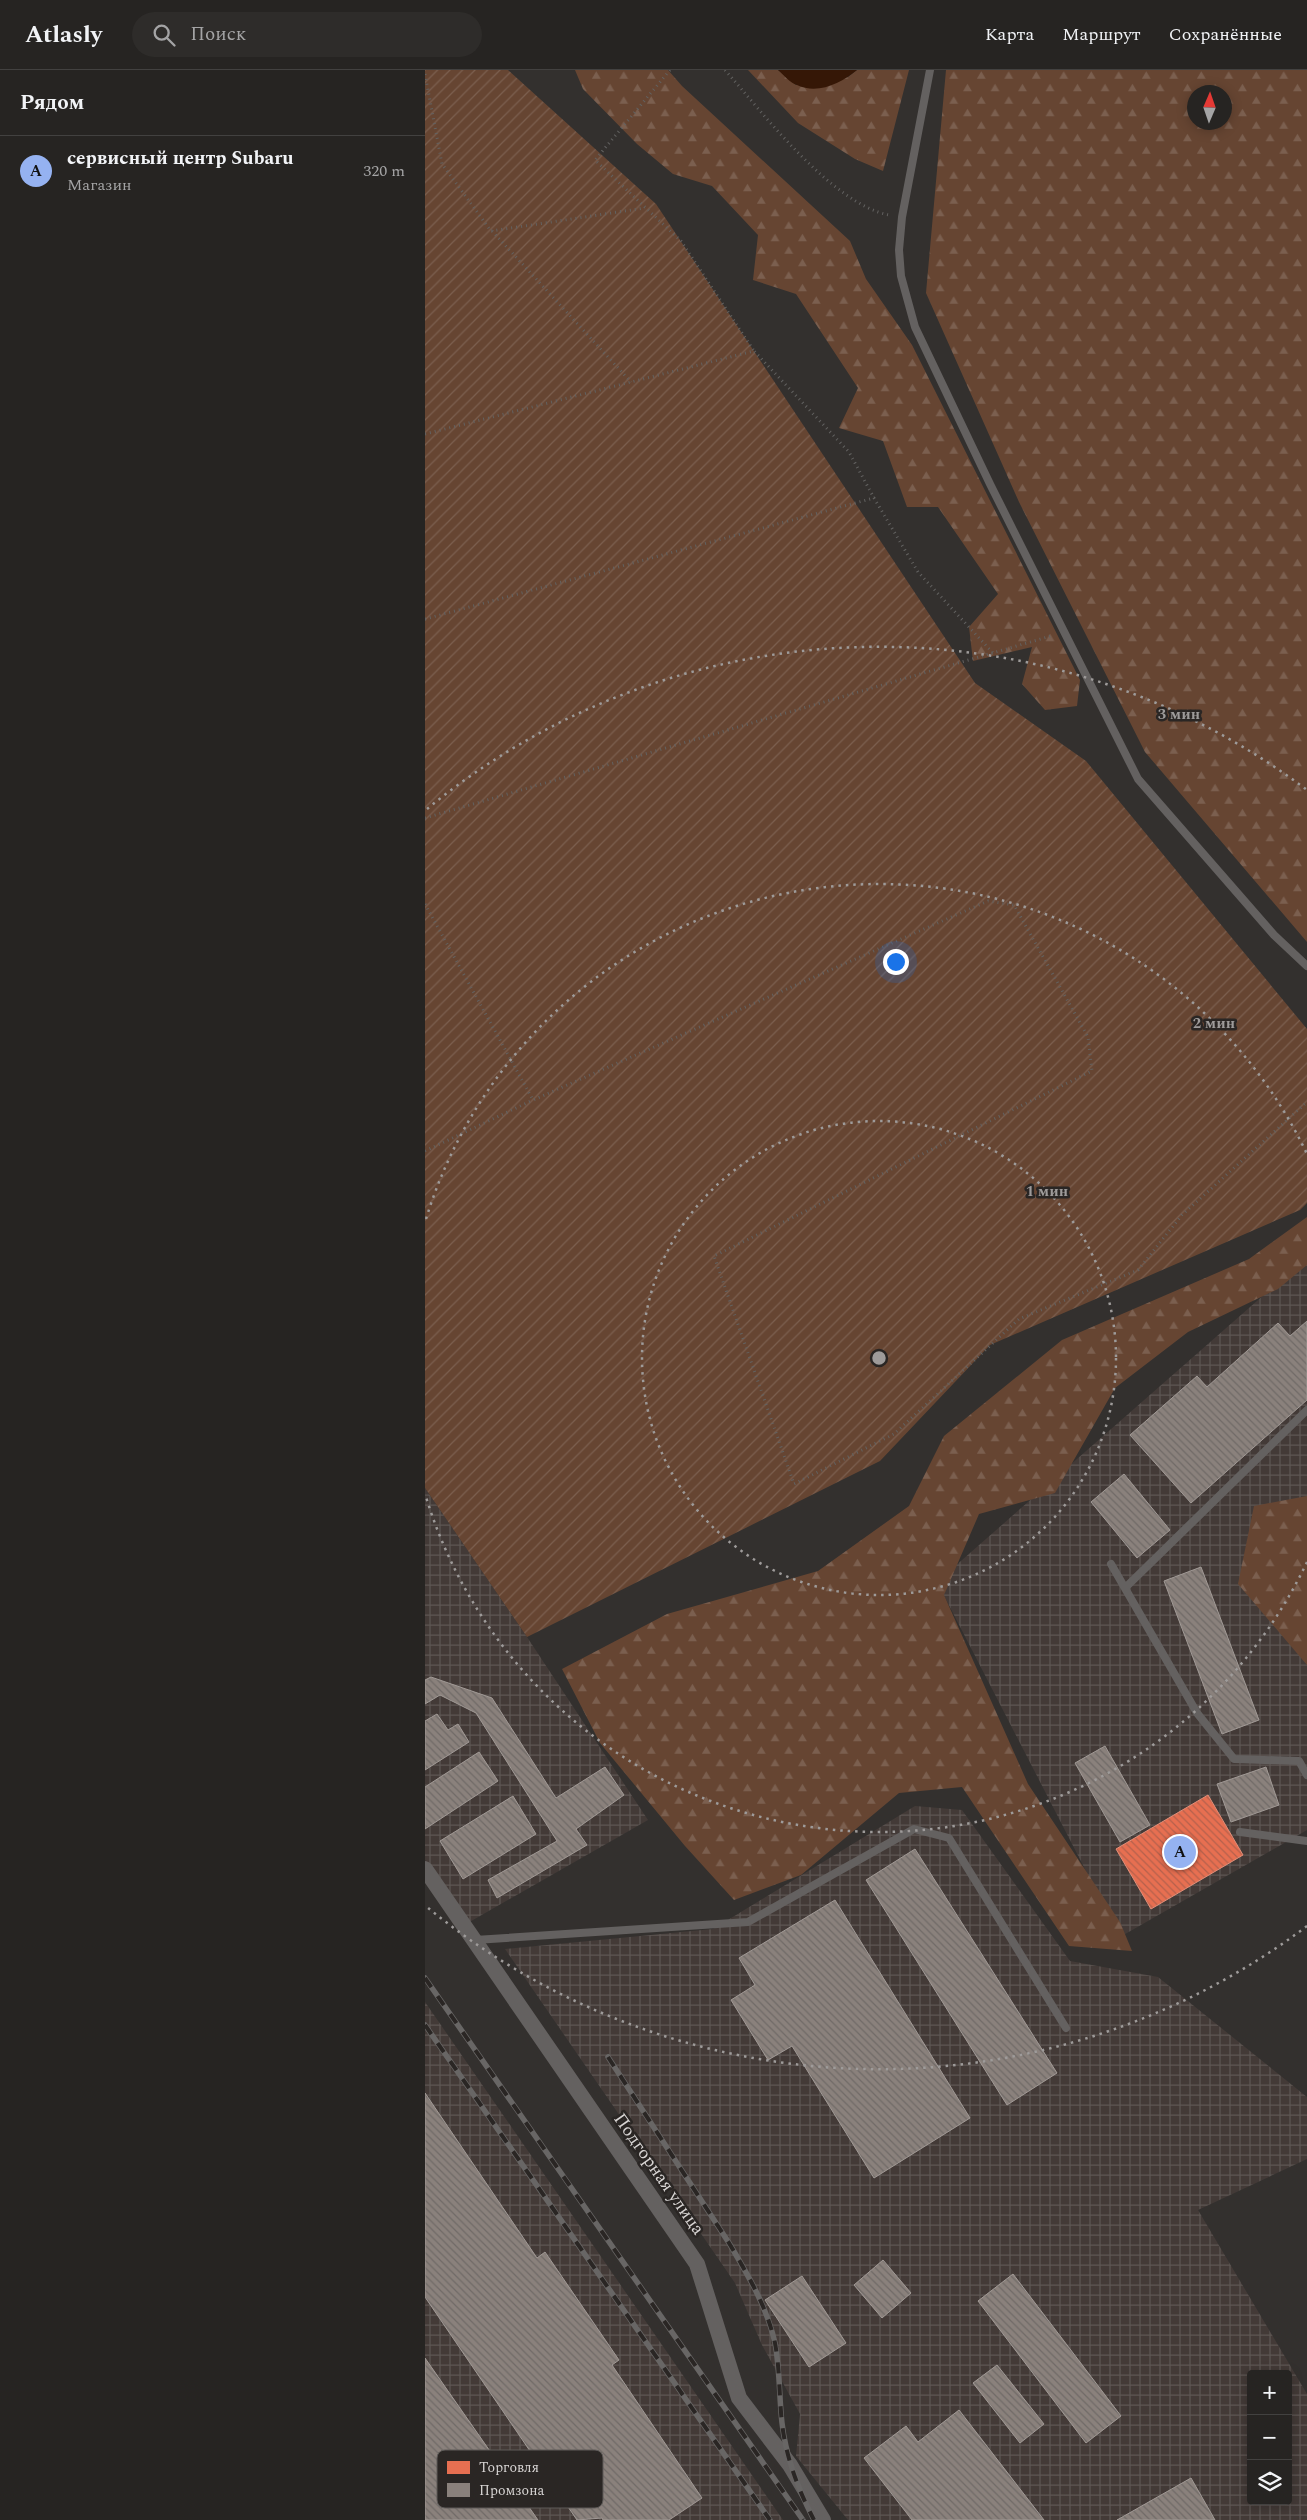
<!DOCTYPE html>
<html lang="ru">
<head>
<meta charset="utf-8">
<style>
  body { margin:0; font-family:Spectral,serif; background:#2e2c2a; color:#f1f3f6 }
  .controls { position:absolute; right:15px; bottom:15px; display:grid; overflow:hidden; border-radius:5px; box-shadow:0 2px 12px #0003 }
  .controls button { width:45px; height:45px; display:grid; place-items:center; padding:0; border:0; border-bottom:1px solid #424140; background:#262422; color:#f1f3f6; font:25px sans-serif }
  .compass { position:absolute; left:762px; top:15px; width:45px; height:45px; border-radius:50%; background:#262422; box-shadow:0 2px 12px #0003; rotate:2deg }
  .you { position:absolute; left:470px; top:891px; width:18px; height:18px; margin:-12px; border:4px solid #fff; border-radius:50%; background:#1a73e8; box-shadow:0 0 0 8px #1a73e833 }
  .badge { display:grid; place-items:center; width:32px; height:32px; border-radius:50%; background:#95b2f1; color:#111; font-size:16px; font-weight:700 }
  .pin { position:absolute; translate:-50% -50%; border:2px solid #fff; box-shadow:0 1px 5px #0006 }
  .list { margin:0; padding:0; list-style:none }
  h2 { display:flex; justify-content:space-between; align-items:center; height:65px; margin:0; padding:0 20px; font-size:21px }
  h2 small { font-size:16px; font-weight:400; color:#a4a4a5 }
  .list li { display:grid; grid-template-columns:32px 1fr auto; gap:15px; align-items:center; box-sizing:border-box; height:70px; padding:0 20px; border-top:1px solid #424140 }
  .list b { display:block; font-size:19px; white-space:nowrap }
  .list p { margin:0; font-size:16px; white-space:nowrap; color:#a4a4a5 }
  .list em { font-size:16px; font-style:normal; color:#a4a4a5 }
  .icon { flex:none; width:28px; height:28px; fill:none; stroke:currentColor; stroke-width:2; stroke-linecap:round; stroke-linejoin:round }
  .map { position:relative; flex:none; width:882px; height:2450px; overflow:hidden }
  header { display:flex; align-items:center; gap:30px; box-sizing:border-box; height:70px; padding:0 25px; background:#262422; border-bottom:1px solid #424140 }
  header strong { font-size:24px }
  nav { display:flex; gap:28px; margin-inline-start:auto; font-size:18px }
  .search { width:350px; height:45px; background:#2e2c2a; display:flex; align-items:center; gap:12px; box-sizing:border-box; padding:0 18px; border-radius:28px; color:#a4a4a5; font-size:19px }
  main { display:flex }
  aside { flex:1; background:#262422 }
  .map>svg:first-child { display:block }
  .industrial { fill:url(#industrial-grid); fill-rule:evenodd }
  .forest { fill:url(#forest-firs); fill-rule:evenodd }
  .garden { fill:url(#garden-furrows) }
  .water { fill:#351706 }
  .shops { fill:url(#shops-back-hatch); stroke:#e28e78 }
  .industry { fill:url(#industry-back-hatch); stroke:#a19a96 }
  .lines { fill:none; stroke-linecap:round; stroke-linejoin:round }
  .path { stroke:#636261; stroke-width:3; stroke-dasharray:1 4; stroke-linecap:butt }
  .service { stroke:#646160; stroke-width:8 }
  .minor { stroke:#646160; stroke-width:16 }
  .rail-casing { stroke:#686665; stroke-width:5.5 }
  .rail { stroke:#2a2624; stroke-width:4; stroke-dasharray:11; stroke-linecap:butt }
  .ring { fill:none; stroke:#9e9b9a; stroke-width:2.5; stroke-dasharray:2.5 5 }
  .labels { text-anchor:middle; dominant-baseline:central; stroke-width:5; stroke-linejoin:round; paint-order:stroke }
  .street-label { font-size:18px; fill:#d8d5d4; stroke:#2a2624 }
  .key { fill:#2a2624; stroke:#5e5b59; stroke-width:1 }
  .key-label { font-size:14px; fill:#d8d5d4 }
  .centre { fill:#9e9b9a; stroke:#2a2624; stroke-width:2.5 }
  .ring-label { font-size:15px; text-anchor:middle; font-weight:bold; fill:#9e9b9a; stroke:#2a2624; stroke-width:5; stroke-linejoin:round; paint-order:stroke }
</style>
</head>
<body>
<header>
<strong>Atlasly</strong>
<div class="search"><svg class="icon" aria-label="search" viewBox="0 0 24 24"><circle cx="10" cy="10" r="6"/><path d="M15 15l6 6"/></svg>Поиск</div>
<nav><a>Карта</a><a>Маршрут</a><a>Сохранённые</a></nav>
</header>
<main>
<aside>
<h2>Рядом<small></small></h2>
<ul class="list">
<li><span class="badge">A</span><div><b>сервисный центр Subaru</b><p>Магазин</p></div><em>320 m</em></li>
</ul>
</aside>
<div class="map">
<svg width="882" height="2450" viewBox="0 0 882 2450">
  <defs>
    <pattern id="industrial-grid" width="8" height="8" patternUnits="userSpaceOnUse" patternTransform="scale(1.25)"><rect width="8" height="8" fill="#433a37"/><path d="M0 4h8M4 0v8" fill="none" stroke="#5d5653"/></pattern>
    <pattern id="forest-firs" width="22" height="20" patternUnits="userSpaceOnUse" patternTransform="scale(1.25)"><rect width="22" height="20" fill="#664532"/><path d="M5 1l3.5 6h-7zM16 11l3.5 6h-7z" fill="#7b5f4f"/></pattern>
    <pattern id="garden-furrows" width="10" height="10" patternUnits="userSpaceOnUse" patternTransform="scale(1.25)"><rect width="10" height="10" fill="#664532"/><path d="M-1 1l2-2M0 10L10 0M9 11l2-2" fill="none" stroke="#7b5f4f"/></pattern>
    <pattern id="shops-back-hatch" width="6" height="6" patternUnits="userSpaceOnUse" patternTransform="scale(1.25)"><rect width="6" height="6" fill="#e76f51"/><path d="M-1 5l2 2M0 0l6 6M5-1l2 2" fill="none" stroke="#b5614c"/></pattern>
    <pattern id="industry-back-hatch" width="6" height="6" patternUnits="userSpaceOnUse" patternTransform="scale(1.25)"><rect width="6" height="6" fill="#8a817c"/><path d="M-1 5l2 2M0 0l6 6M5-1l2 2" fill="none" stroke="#706a67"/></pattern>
  </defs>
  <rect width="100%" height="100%" fill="#33302e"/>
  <!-- industrial -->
  <path class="industrial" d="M882,1187V1760L695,1867L512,1512Z
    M0,1418L102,1567L223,1750L41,1854L0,1790Z
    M490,1736L537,1740L645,1891L733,1907L882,2027V2089L773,2140L882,2324V2450H423L371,2386L375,2344L337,2275L310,2213L80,1879L288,1859ZM826,2304H863V2431H826Z
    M0,1932L358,2450H0Z"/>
  <!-- forest -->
  <path class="forest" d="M150,0H243L257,16L425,171L441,209L487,275L655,610L652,636L620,640L597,614L607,577L548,591L544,557L573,524L513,437H482L458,371L414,358L433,318L371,224L328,210L333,165L287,116L248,104L212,74L158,19Z
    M323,0H353L371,15L423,7L432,0H484L458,101L430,89L373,53Z
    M521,0H882V872L720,682L594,432L501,223ZM799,22V52H769V22Z
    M882,1147V1195L853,1219L763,1262L690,1318L630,1423L554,1444L519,1525L603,1714L695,1852L707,1881L644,1876L537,1717L474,1723L376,1805L309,1830L260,1776L175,1673L137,1599L242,1544L393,1501L484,1436L519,1366L637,1270L824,1189Z
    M882,1426V1595L813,1514L829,1436Z"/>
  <!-- garden -->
  <path class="garden" d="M0,0H83L231,134L550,613L661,691L882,959V1133L875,1140L565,1275L455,1391L102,1567L0,1418Z"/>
  <!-- water -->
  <path class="water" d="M353,0H432C416,13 393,25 372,15C365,13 359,5 353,0Z"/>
  <!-- shops -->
  <path class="shops" d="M783,1725L818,1785L726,1839L691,1779Z"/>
  <!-- industry -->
  <path class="industry" d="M882,1251V1330L766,1433L705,1365L772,1306L782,1317L853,1253L865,1266Z
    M699,1404L745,1460L712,1488L666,1432Z
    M776,1497L834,1650L797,1664L739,1511Z
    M6,1607L67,1628L131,1728L180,1697L199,1725L151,1759L162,1775L72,1828L63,1810L132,1771L51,1643L15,1625L0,1634V1610Z
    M12,1644L23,1660L33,1654L44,1672L0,1700V1651Z
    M680,1676L725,1755L695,1772L650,1693Z
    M54,1682L73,1711L0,1759V1717Z
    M841,1697L854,1735L806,1752L792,1714Z
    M88,1726L111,1764L38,1809L15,1771Z
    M490,1779L632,2003L582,2035L441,1810Z
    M410,1830L545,2048L449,2108L367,1976L343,1990L306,1930L330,1915L314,1888Z
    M0,2023L112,2188L120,2182L194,2290L187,2295L277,2428L244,2450H178L177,2448L152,2450L0,2227Z
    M458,2190L486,2223L457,2248L429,2215Z
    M588,2204L696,2346L661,2373L553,2231Z
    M377,2206L421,2273L384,2297L340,2230Z
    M0,2288L113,2450H0Z
    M572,2295L619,2354L595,2373L548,2313Z
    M534,2340L619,2450H487L439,2388L481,2356L493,2372Z
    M766,2408L790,2450H692Z"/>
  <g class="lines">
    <!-- path -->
    <path class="path" d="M245,0L170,90L256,171L329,281
      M300,0C338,43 407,134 464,145
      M0,4L17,94L66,161L220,138
      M67,161L206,312
      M0,364L329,281L424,382L449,428
      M0,549L449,428L493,502L568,583
      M0,748L626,566
      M0,834L108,1030L563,831L589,835L663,967L667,1001L289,1186L369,1414L469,1364L594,1249L713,1200L757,1145L882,1032
      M0,1081L108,1030"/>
    <!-- service -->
    <path class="service" d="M505,0L477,147L474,180L476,206L490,257L565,414L713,709L849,865L882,896
      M686,1494L772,1643L809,1689L874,1691L882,1705
      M700,1518L882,1340
      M815,1762L882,1771
      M50,1870L323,1852L489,1759L524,1768L641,1958"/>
    <!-- minor -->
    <path class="minor" d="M0,1799L272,2194L314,2328L365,2395L398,2450"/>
    <defs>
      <path id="rail" d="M0,1908L378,2450
        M0,1955L345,2450
        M183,1987L304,2173C323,2205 342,2237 350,2273C355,2300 354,2326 357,2353C361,2388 373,2419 389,2450"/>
    </defs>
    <!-- rail casing -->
    <use href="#rail" class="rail-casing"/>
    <!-- rail -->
    <use href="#rail" class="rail"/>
  </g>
  <!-- distance rings -->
  <g class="ring">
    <circle cx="454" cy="1288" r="237"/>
    <path d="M882 1492A474 474 0 0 1 1 1427M1 1149A474 474 0 0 1 882 1084"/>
    <path d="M882 1856A711 711 0 0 1 2 1837M2 739A711 711 0 0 1 882 720"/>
  </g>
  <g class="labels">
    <!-- street labels -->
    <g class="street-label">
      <text transform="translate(234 2104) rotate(55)">Подгорная улица</text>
    </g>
  </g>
  <!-- legend -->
  <rect x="12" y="2380" width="166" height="58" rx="8" class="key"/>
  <rect x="22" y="2391" width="23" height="13" fill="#e76f51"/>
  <rect x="22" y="2413" width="23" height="14" fill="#8a817c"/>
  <g class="key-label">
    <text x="54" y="2402">Торговля</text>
    <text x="54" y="2425">Промзона</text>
  </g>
  <circle cx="454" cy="1288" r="8" class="centre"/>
  <g class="ring-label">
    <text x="754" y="649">3 мин</text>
    <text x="789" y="958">2 мин</text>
    <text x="622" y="1126">1 мин</text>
  </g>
</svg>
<div class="controls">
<button>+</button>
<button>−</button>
<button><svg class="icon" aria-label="layers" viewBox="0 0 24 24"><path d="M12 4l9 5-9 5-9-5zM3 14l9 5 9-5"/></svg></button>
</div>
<svg class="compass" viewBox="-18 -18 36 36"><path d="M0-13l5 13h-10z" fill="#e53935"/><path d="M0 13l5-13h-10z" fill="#a4a4a5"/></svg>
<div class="you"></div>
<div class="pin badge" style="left:755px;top:1782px">A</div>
</div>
</main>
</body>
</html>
